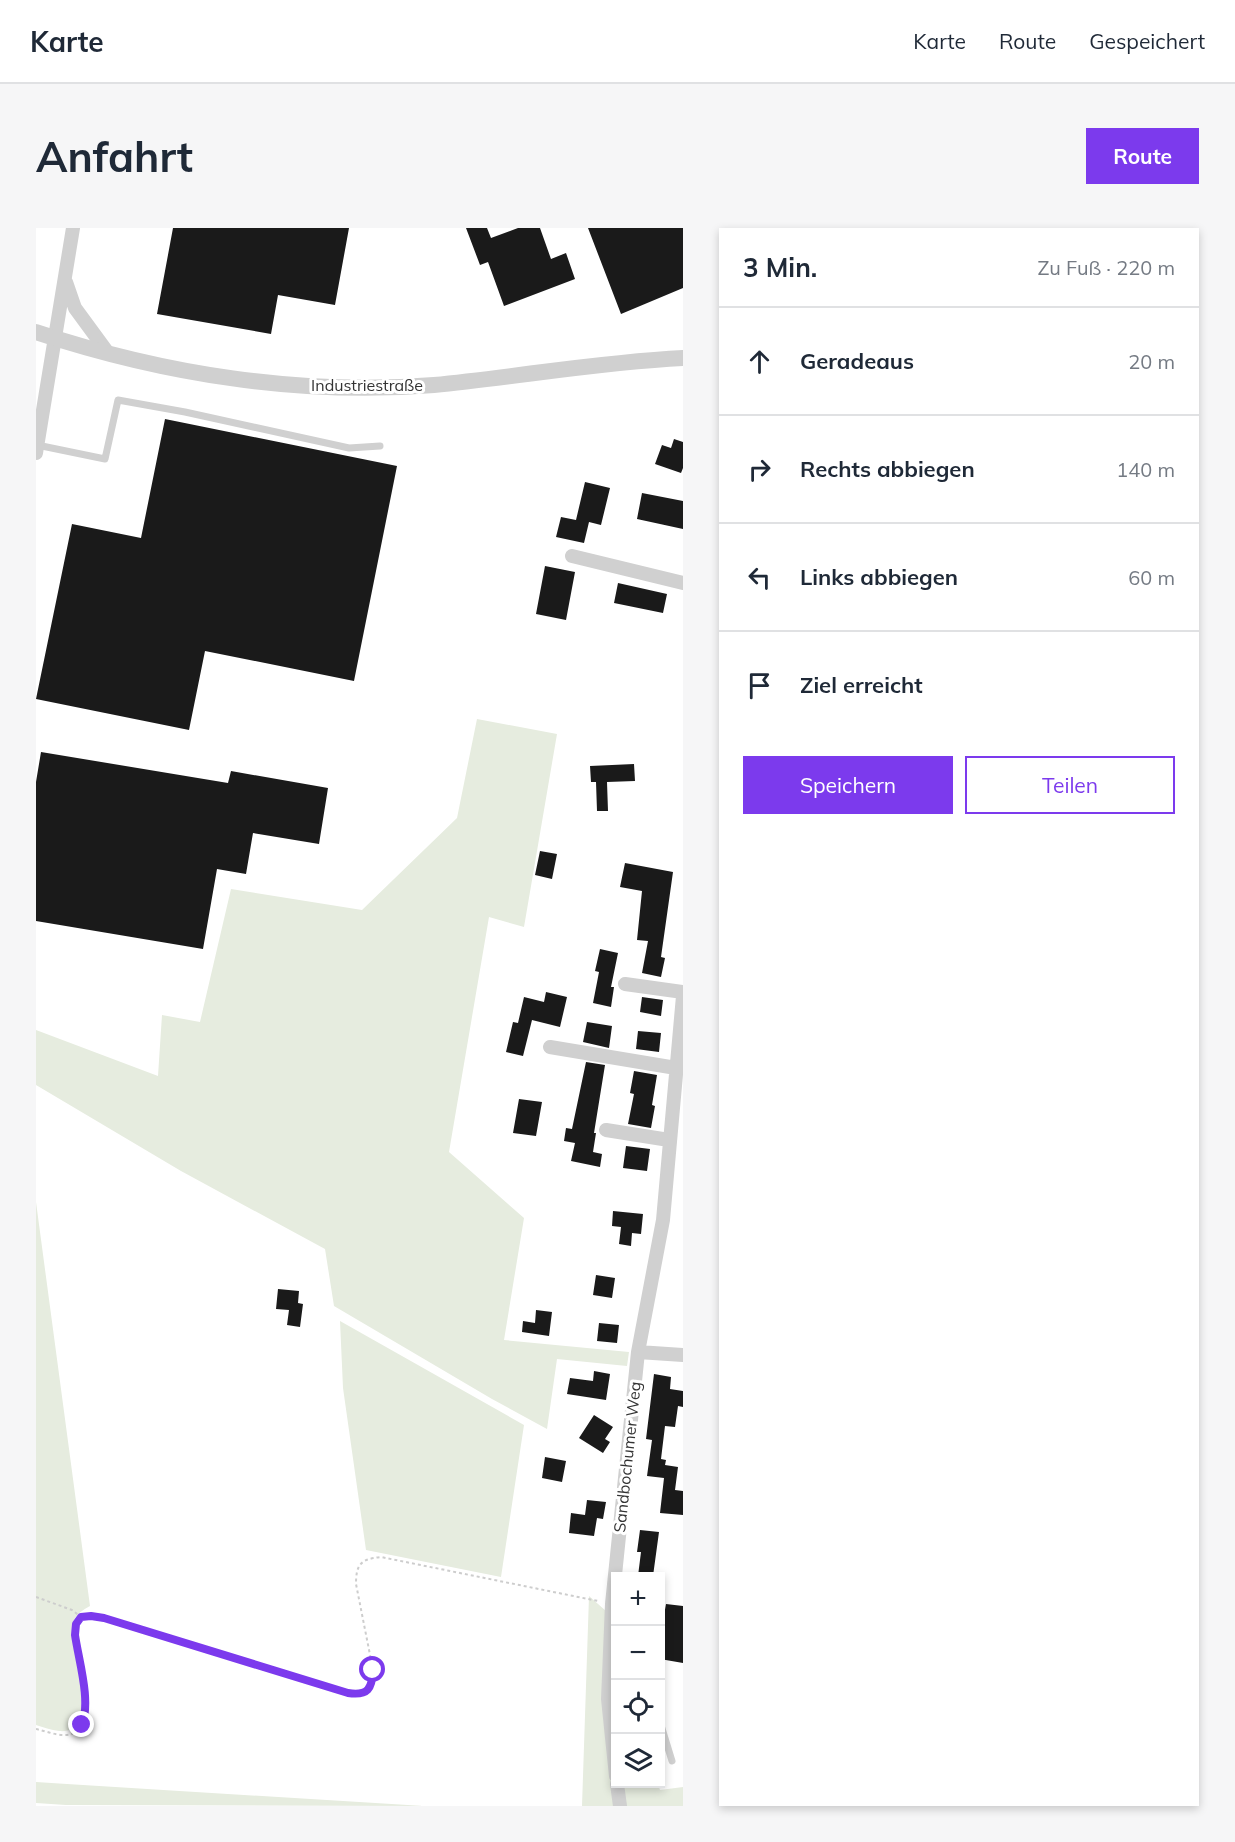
<!DOCTYPE html>
<html lang="de">
<head>
<meta charset="utf-8">
<style>
  body { margin:0; font-family:Mulish,sans-serif; background:#f6f6f7; color:#1f2937 }
  .controls { position:absolute; right:18px; bottom:18px; display:grid; overflow:hidden; border-radius:0px; box-shadow:0 3px 9px #0003 }
  .controls button { width:54px; height:54px; display:grid; place-items:center; padding:0; border:0; border-bottom:2px solid #e0e1e3; background:#fff; color:#1f2937; font:30px sans-serif }
  .stop { position:absolute; width:18px; height:18px; margin:-14px; border:4px solid #7c3aed; border-radius:50%; background:#fff }
  .stop.end { background:#7c3aed; border-color:#fff; box-shadow:0 2px 6px #0008 }
  .list { margin:0; padding:0; list-style:none }
  h2 { display:flex; justify-content:space-between; align-items:center; height:78px; margin:0; padding:0 24px; font-size:26px }
  h2 small { font-size:20px; font-weight:400; color:#747a83 }
  .list li { display:grid; grid-template-columns:39px 1fr auto; gap:18px; align-items:center; box-sizing:border-box; height:108px; padding:0 24px; border-top:2px solid #e0e1e3 }
  .list b { display:block; font-size:22px; white-space:nowrap }
  .list em { font-size:20px; font-style:normal; color:#747a83 }
  .actions { display:flex; gap:12px; padding:18px 24px }
  .actions a { flex:1; padding:14px 0; border:2px solid #7c3aed; border-radius:0px; text-align:center; font-size:21px; color:#7c3aed }
  .actions .main { background:#7c3aed; color:#fff }
  .icon { flex:none; width:33px; height:33px; fill:none; stroke:currentColor; stroke-width:2; stroke-linecap:round; stroke-linejoin:round }
  .map { position:relative; flex:none; width:647px; height:1578px; overflow:hidden; border-radius:0px }
  header { display:flex; align-items:center; gap:36px; box-sizing:border-box; height:84px; padding:0 30px; background:#fff; border-bottom:2px solid #e0e1e3 }
  header strong { font-size:28px }
  nav { display:flex; gap:33px; margin-inline-start:auto; font-size:21px }
  .intro { display:flex; align-items:center; justify-content:space-between; box-sizing:border-box; height:144px; padding:0 36px }
  h1 { margin:0; font-size:42px }
  .button { padding:15px 27px; border-radius:0px; background:#7c3aed; color:#fff; font-size:21px; font-weight:700 }
  main { display:flex; gap:36px; padding:0 36px }
  aside { flex:1; background:#fff; border-radius:0px; box-shadow:0 3px 9px #0003 }
  .map>svg:first-child { display:block }
  .green { fill:#e6ecdf }
  .building { fill:#1a1a1a }
  .lines { fill:none; stroke-linecap:round; stroke-linejoin:round }
  .path { stroke:#cdcdcd; stroke-width:2; stroke-dasharray:3 3; stroke-linecap:butt }
  .service { stroke:#d0d0d0; stroke-width:7 }
  .minor { stroke:#d0d0d0; stroke-width:14 }
  .tertiary { stroke:#d0d0d0; stroke-width:16 }
  .route { stroke:#7c3aed; stroke-width:8 }
  .labels { text-anchor:middle; dominant-baseline:central; stroke-width:6; stroke-linejoin:round; paint-order:stroke }
  .street-label { font-size:16px; fill:#333; stroke:#fff }
</style>
</head>
<body>
<header>
<strong>Karte</strong>
<nav><a>Karte</a><a>Route</a><a>Gespeichert</a></nav>
</header>
<div class="intro"><h1>Anfahrt</h1><a class="button">Route</a></div>
<main>
<div class="map">
<svg width="647" height="1578" viewBox="0 0 647 1578">
  <rect width="100%" height="100%" fill="#fff"/>
  <!-- green -->
  <path class="green" d="M441,491L521,506L488,699L453,689L413,924L488,990L468,1112L593,1124L591,1138L521,1131L511,1201L456,1171L298,1078L289,1021L145,943L0,857V802L122,848L126,787L164,794L195,661L326,682L421,590Z
    M0,974L54,1378C47,1382 40,1386 37,1394C29,1419 71,1507 23,1503C15,1502 7,1499 0,1497Z
    M304,1093L488,1197L465,1349L330,1322L307,1160Z
    M553,1368L579,1391L580,1556H622L624,1562L647,1559V1578H546Z
    M0,1554L31,1556L388,1578L30,1577L0,1575Z"/>
  <!-- building -->
  <path class="building" d="M137,0H313L299,77L242,67L235,106L121,86Z
    M430,0H451L455,10L482,0H504L515,31L530,25L539,51L468,78L452,34L444,37Z
    M552,0H647V60L585,86Z
    M129,191L361,238L318,453L169,423L153,502L0,471L36,296L105,310Z
    M638,211L647,214V240L645,245L619,236L626,217L635,220Z
    M549,254L574,260L565,297L553,294L548,315L520,309L525,289L540,292Z
    M606,265L647,273V301L601,291Z
    M509,338L539,344L530,392L500,386Z
    M582,355L631,366L627,385L578,375Z
    M5,524L192,555L195,543L292,560L283,616L217,605L210,646L181,641L167,721L0,693V554Z
    M598,536L599,553L571,554L572,583H561L560,554H555L554,538Z
    M504,623L521,626L516,651L499,647Z
    M589,635L637,644L625,729L629,730L625,749L606,745L612,713L601,712L606,663L584,659Z
    M564,721L582,725L575,759H578L575,779L557,775L563,744L559,743Z
    M510,764L531,769L524,799L496,792L487,828L470,824L477,794L482,795L488,769L508,774Z
    M606,769L627,772L625,788L604,784Z
    M551,794L576,798L573,820L547,814Z
    M602,803L625,805L623,824L600,821Z
    M550,834L569,837L558,905H560L557,924L566,926L564,939L535,933L539,915L528,913L530,900L536,901Z
    M598,843L621,847L616,877L619,878L615,900L592,896L598,866L594,865Z
    M483,871L506,874L500,908L477,905Z
    M590,918L614,921L611,943L587,940Z
    M577,983L607,986L605,1006L596,1005L595,1018L583,1016L585,999L576,998Z
    M560,1047L579,1050L576,1070L557,1067Z
    M242,1061L263,1063L262,1075L267,1076L264,1099L251,1097L253,1082L240,1081Z
    M500,1082L516,1084L513,1108L486,1104L487,1093L499,1095Z
    M563,1095L583,1097L581,1115L561,1113Z
    M558,1143L574,1146L570,1172L531,1166L534,1150L557,1153Z
    M618,1146L635,1149L634,1161L647,1163V1179L642,1178L639,1199L629,1198L625,1231L630,1232L629,1237L642,1239L639,1262L647,1263V1287L624,1285L628,1250L611,1248L616,1212L610,1211Z
    M558,1187L577,1199L569,1211L574,1214L567,1225L543,1210Z
    M509,1229L530,1233L526,1254L506,1250Z
    M551,1272L570,1274L567,1291L561,1290L558,1308L533,1305L535,1285L549,1287Z
    M604,1302L623,1304L617,1348H602L605,1324H601Z
    M630,1376L647,1378V1435L624,1431V1410Z"/>
  <g class="lines">
    <!-- path -->
    <path class="path" d="M0,1369L36,1382L45,1389
      M0,1501C9,1503 19,1507 28,1507C65,1509 42,1428 39,1407L40,1396L45,1389L55,1388L68,1390L321,1466C335,1463 336,1455 337,1442L320,1356C320,1336 325,1331 345,1329L562,1373"/>
    <!-- service -->
    <path class="service" d="M1,217L69,231L82,172L149,184L313,220L344,218
      M624,1494L636,1533"/>
    <!-- minor -->
    <path class="minor" d="M30,54L39,80L72,125
      M0,225L37,0
      M536,328L647,355
      M589,756L647,764
      M514,819L640,840
      M570,902L633,912
      M602,1124L647,1127
      M580,1548L572,1471L576,1376L602,1124L627,992L647,768
      M581,1556L584,1578"/>
    <!-- tertiary -->
    <path class="tertiary" d="M0,104C127,146 265,168 398,157C481,149 564,134 647,130"/>
  </g>
  <g class="lines">
    <!-- route -->
    <path class="route" d="M46,1497C55,1472 43,1434 39,1407L40,1396L45,1389L55,1388L68,1390L312,1465C332,1468 336,1461 337,1442"/>
  </g>
  <g class="labels">
    <!-- street labels -->
    <g class="street-label">
      <text x="331" y="157">Industriestraße</text>
      <text transform="translate(591 1229) rotate(-84)">Sandbochumer Weg</text>
    </g>
  </g>
</svg>
<div class="controls">
<button>+</button>
<button>−</button>
<button><svg class="icon" aria-label="locate" viewBox="0 0 24 24"><circle cx="12" cy="12" r="6"/><path d="M12 2v4M12 18v4M2 12h4M18 12h4"/></svg></button>
<button><svg class="icon" aria-label="layers" viewBox="0 0 24 24"><path d="M12 4l9 5-9 5-9-5zM3 14l9 5 9-5"/></svg></button>
</div>
<div class="stop" style="left:337px;top:1442px"></div>
<div class="stop end" style="left:46px;top:1497px"></div>
</div>
<aside>
<h2>3 Min.<small>Zu Fuß · 220 m</small></h2>
<ul class="list">
<li><svg class="icon" aria-label="ahead" viewBox="0 0 24 24"><path d="M12 20V5M6 11l6-6 6 6"/></svg><div><b>Geradeaus</b></div><em>20 m</em></li>
<li><svg class="icon" aria-label="right" viewBox="0 0 24 24"><path d="M7 20v-9h11M14 6l5 5-5 5"/></svg><div><b>Rechts abbiegen</b></div><em>140 m</em></li>
<li><svg class="icon" aria-label="left" viewBox="0 0 24 24"><path d="M17 20v-9H6M10 6l-5 5 5 5"/></svg><div><b>Links abbiegen</b></div><em>60 m</em></li>
<li><svg class="icon" aria-label="arrive" viewBox="0 0 24 24"><path d="M6 21V4h12l-3 4 3 4H6"/></svg><div><b>Ziel erreicht</b></div></li>
</ul>
<div class="actions"><a class="main">Speichern</a><a>Teilen</a></div>
</aside>
</main>
</body>
</html>
